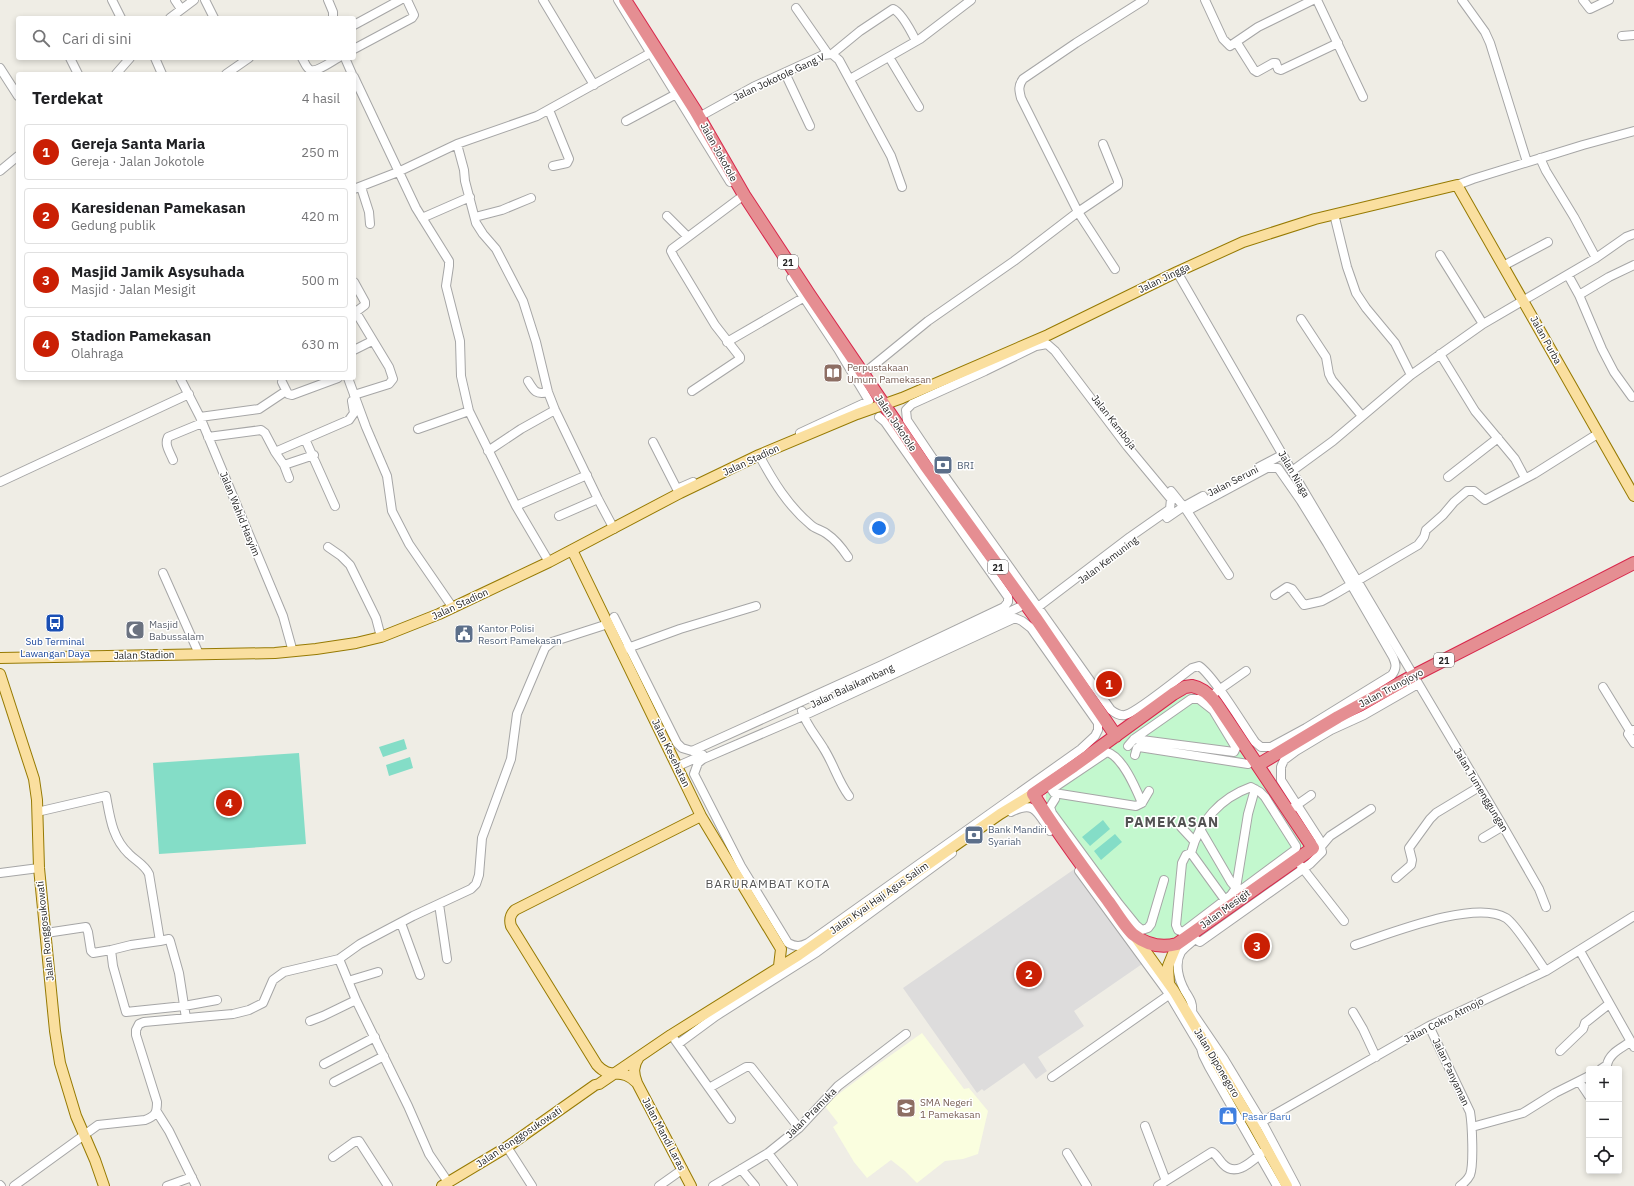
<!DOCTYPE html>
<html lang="id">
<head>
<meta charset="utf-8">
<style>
  body { margin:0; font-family:"IBM Plex Sans",sans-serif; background:#f6f6f6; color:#202124 }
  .controls { position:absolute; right:12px; bottom:12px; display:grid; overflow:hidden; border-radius:4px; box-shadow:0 2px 6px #0003 }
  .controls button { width:36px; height:36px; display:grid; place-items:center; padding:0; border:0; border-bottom:1px solid #e0e0e0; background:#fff; color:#202124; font:20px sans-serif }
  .you { position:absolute; left:879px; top:528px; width:14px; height:14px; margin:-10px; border:3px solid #fff; border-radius:50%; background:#1a73e8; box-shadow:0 0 0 6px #1a73e833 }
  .badge { display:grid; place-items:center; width:26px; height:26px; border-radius:50%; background:#ca1f04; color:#fff; font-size:13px; font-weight:700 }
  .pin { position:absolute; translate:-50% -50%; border:2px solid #fff; box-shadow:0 1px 4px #0006 }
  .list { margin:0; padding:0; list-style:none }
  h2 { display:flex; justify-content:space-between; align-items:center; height:52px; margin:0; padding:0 16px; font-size:17px }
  h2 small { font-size:13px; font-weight:400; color:#757577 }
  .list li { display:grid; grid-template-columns:26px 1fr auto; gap:12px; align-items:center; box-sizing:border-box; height:56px; margin:0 8px 8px; padding:0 8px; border:1px solid #e0e0e0; border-radius:4px }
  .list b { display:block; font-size:15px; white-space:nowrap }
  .list p { margin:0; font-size:13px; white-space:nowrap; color:#757577 }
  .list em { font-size:13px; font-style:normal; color:#757577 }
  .icon { flex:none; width:22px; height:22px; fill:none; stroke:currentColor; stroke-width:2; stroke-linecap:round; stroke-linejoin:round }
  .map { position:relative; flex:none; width:1634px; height:1186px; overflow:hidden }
  .search { position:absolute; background:#fff; box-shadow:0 2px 6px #0003; left:16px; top:16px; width:340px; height:44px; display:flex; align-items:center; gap:10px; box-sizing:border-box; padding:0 14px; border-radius:4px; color:#757577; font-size:15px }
  .panel { position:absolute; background:#fff; box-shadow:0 2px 6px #0003; left:16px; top:72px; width:340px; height:308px; border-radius:4px }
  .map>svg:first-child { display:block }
  .residential { fill:#dddcdc }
  .education { fill:#fafedf }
  .park { fill:#c3f8ce }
  .pitch { fill:#84ddc7 }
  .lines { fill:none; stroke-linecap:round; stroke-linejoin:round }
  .minor-casing { stroke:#a6a6a6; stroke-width:10 }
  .major-casing { stroke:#967a03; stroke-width:12 }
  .highway-casing { stroke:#d8274b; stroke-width:14 }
  .minor { stroke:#fff; stroke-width:8 }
  .major { stroke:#fadf9f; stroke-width:10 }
  .highway { stroke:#e58e92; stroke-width:12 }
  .labels { text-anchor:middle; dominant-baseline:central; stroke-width:3; stroke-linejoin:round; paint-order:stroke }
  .shield { fill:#fff; stroke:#626262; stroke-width:1 }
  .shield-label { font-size:9px; font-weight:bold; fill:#1f1f1f }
  .street-label { font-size:10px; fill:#1f1f1f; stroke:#fff }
  .education-label { font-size:10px; fill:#785e54; stroke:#fff; text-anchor:start }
  .service-label { font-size:10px; fill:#4e5e75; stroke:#fff; text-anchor:start }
  .worship-label { font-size:10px; fill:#5b616d; stroke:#fff; text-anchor:start }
  .transit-label { font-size:10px; fill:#164399; stroke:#fff }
  .shop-label { font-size:10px; fill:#366cbe; stroke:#fff; text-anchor:start }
  .quarter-label { font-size:12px; letter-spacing:1px; fill:#525252; stroke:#fff }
  .district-label { font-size:14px; font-weight:bold; letter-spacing:1px; fill:#525252; stroke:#fff }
</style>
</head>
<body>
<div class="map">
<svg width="1634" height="1186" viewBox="0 0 1634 1186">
  <rect width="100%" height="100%" fill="#efede5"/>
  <!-- residential -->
  <path class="residential" d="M1076,868L1145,962L1074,1011L1084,1026L1038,1057L1047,1071L1036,1079L1024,1063L984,1091L982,1089L977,1093L903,988Z"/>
  <!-- education -->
  <path class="education" d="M922,1033L964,1089L969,1088L988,1111L978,1154L963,1159L945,1161L917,1183L905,1171L891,1160L867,1178L854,1162L833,1127L838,1123L824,1105L877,1065Z"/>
  <!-- park -->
  <path class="park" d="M1196,693L1203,697L1304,840L1306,850L1173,946L1150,949L1046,808V794L1076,767L1172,700L1184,695Z"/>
  <!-- pitch -->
  <path class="pitch" d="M404,739L407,749L383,757L379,747Z
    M299,753L306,844L159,854L153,763Z
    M410,757L413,768L389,776L386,765Z
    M1103,820L1110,829L1090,846L1082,837Z
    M1115,834L1122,842L1101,860L1094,851Z"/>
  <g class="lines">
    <defs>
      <path id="minor" d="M112,0L121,18
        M175,0L181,9
        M205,0L214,18
        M328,0L333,12V18
        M543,0L594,85
        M618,0L730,182
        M1205,0L1223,39L1230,46L1258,27L1313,0
        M1317,0L1363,97
        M1462,0L1485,32L1490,43L1527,162
        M1583,0L1590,9L1609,0
        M796,8L828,54
        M170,18L194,0
        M354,25L400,0
        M1622,36L1634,35
        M1237,43L1254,70L1257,72L1273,63H1276L1278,69L1281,70L1338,43
        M354,49L412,18L414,15L407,0
        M832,54L860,31L893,9C901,12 912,33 916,41
        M889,57L919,107
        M70,58L78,74
        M155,58L162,74
        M302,58C304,61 306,67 309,69C315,74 332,61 338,58
        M345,58L352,74
        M0,68L18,96
        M785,73L810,126
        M116,74L130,58
        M226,74L249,58
        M354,77L416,208L449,261V266L446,286L460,341L461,376L469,411L516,506L549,562
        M850,79L920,39L971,0
        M549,110L569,159L567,163L553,166
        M699,117L753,87L823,55L832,54L839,60L891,156L902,187
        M626,121L680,92
        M457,144L464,170L465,181L476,223L483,234L496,249L523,301L536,342L548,392L555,410L598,499L614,529
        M1103,144L1118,181V185L1078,212L1115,269
        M1540,158L1546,171L1574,217L1596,258
        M0,171L18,156
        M1457,185L1473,179L1583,145L1634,131
        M361,187L369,212L370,224
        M354,189L398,172L457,144L537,116L654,51
        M1334,214L1347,267L1356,293L1366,308L1395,343L1411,375
        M667,216L688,237
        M475,217L502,210L531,198
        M422,218L470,197
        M1440,255L1483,324
        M1503,266L1548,242
        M1177,272L1292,471L1500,821L1539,889L1546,907
        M1568,275L1579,295L1609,277L1634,265
        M791,278L838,349L869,401L800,433
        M354,282L365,302V305L357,311V314L389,367L393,379L389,384L354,395
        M1579,295L1602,349L1614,372L1632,397
        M1301,319L1326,357L1329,374L1332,380L1362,416
        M727,342L808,295
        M354,350L372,341
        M1440,354L1475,411L1515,459L1525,478
        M863,374L928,321L1014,261L1078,212L1021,98C1019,90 1018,86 1023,79L1076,43L1144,0
        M180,378L200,417L283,616L293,652
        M348,378L366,427L387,476L392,511L409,544L453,608
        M528,381C534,391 536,395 548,392
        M282,382L288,394L292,395L338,378
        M692,391L740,359V357L715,325L674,257L671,251L672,249L744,195
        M200,417L259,409L286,391
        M418,429L469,411
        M208,437L261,430L265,433L275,452L349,420L354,413L352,401
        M305,439L335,506
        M653,442L679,493
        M488,451L521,429L555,410
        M275,452L284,465L289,478
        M759,455C773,481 788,506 811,525C815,529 822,530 827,534C836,540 842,548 848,557
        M173,460C170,452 164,445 168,437L202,423
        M284,465L314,455
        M1259,467L1282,455
        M1292,471L1333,441L1411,375L1483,324L1596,258L1626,237L1634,234
        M1448,477L1498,438
        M0,482L189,394
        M677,489L693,482
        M1171,491L1187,511L1229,575
        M516,506L587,475
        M559,516L598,499
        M1167,518L1183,507L1203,496
        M328,547L341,556L350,565L376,618L381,637
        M163,573L199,654
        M1275,595L1287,587L1292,589L1304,605L1322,601L1335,594L1418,545L1424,537L1426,530L1443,515L1454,502L1467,491H1474L1485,500L1534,474L1599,433
        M1038,607L1130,537L1170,509L1171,499L1127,446L1055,351L1047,344L1036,346L985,371L912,404L906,410L907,420L946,478L1111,710C1115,713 1119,716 1125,715C1136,713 1180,677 1192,668L1199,666C1214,676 1243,725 1255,742L1261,747H1271L1306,728L1392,675C1397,668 1396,664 1393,657L1327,543L1301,501L1278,468H1267L1187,511
        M614,617L677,743L682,748L692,751L882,665L1004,607L1008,602V597L885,422L879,417
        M1015,618L1022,621L1031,628L1098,723V730L1095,736L1081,749L808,943C800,947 796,947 788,943L741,866L694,774L698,763L703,759L803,716Z
        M625,649L680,629L756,606
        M861,682L1026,604
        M1603,687L1630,731
        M1216,692L1246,671
        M802,711C806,725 817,737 824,749C834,765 838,781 849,796
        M1633,730L1630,731L1628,734L1634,743
        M1128,746L1134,739L1191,699H1199L1213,710L1236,748L1234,752L1134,739
        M1135,755L1137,748L1139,747L1248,764
        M678,766L703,755
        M1055,799L1050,807L1052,813L1119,904L1136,925L1142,930L1148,928L1151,924L1164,880
        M1142,803C1136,789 1123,757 1107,752L1055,787L1052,790L1054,793L1136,806L1142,803L1149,791
        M1294,807L1311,795
        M37,812L106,796C110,817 112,838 129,854C136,861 145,865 149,874L160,941L169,939L170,941L179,973L186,1018
        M1011,812C1035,800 1037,812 1050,831
        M1181,827L1194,841
        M1200,829L1231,882L1238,890H1241L1295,850L1296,848V846L1265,797L1260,792L1251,787C1220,798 1199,822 1191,853L1186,855L1182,863L1176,925L1178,930L1183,932L1225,900
        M1483,838L1503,826
        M1319,849L1330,836L1371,809
        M1191,853L1225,900L1231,895L1236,888L1248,814L1255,789
        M1301,866L1344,921
        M1079,871L1169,994L1201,1048L1203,1055L1209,1067L1277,1186
        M0,873L39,868
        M1396,878L1411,865L1412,860L1409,848L1430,819L1436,813L1479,787
        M439,904L447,959
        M401,923L420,975
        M46,933L86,927L88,932L91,951L93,953L111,950L131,945L160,941
        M1355,945C1389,934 1475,899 1506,918C1516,924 1538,960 1546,971
        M111,950L113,966L126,1012L184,1006L217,1000
        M1580,951L1634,1047
        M339,959L356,1000L408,1106L429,1154L448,1182
        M348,981L378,972
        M1353,1012L1363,1029L1376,1057
        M310,1021L323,1016L356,1000
        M1429,1026L1470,1112C1472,1123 1474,1165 1470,1175C1468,1179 1464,1183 1460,1186
        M675,1040L709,1088L746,1067H751L799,1128
        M678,1044L716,1016L817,952L952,853
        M1560,1051L1583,1029L1585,1023L1609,1004
        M324,1064L375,1037
        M1601,1069L1607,1065C1609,1053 1622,1048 1630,1042
        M1052,1077L1173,992
        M1579,1081L1589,1096
        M334,1082L384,1056
        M709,1088L731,1119
        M157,1112L169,1131L196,1186
        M1258,1124L1429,1026L1546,971L1634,916
        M1145,1126L1166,1181
        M1472,1127L1523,1113L1555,1093L1589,1076
        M507,1147L532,1186
        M768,1153L793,1186
        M1067,1153L1087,1186
        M333,1157L354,1142L359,1141L388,1186
        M741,1169L755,1186
        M0,1185L1,1186
        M14,1186L98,1125L145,1120C156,1116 157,1112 157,1102L136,1035V1030L139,1024L144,1022L210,1016L233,1014L249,1010L263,1003L273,980L284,972L339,959L360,944L413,916L471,889L476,884L479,875L482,838L511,759L517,714L545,648L552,642L608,624
        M167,1186L192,1177
        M659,1186L683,1169
        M713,1186L768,1153L799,1128L838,1086L906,1034
        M1158,1186L1212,1152C1217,1155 1219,1160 1223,1164C1236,1178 1252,1161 1263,1152
        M1296,1186L1262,1122L1224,1059L1192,1012C1193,1003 1190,999 1185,991C1179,980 1174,964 1181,952C1185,947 1191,943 1195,939L1200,942L1310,864L1322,852L1319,839L1281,780V767L1284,760L1296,751L1331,730L1364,715L1418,684"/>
      <path id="major" d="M572,550L701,816L781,949L779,966
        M0,658L275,653L316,649L356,643L381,637L439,614L549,562L680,493L759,455L857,414L902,398L1048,335L1177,272L1243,242L1315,219L1457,185L1634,496
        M0,674L34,779L37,800L39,868L55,1031L60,1063L76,1116L95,1160L104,1186
        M1134,935L1174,991L1254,1126L1287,1186
        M1169,983L1168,966L1177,944
        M639,1057C633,1066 633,1073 637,1083L691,1186
        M637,1083C621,1066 611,1081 597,1065L511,926C509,919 510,915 515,910L701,816
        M442,1186L507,1147L595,1085L599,1084L671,1035L799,955L1000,814L1033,794"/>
      <path id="highway" d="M625,0L695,110L744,195L809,294L925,465L1035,617L1116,736
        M1192,686C1203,688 1210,695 1216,703L1313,848L1177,944C1162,948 1147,945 1134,935C1126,929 1115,910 1108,901C1082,866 1056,831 1033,794L1074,766L1173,694L1185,687Z
        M1258,765L1338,717L1413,676L1634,563"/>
    </defs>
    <!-- minor casing -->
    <use href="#minor" class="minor-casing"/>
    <!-- major casing -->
    <use href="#major" class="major-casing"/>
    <!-- highway casing -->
    <use href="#highway" class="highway-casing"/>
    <!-- minor -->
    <use href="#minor" class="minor"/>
    <!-- major -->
    <use href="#major" class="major"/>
    <!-- highway -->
    <use href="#highway" class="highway"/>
  </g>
  <!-- icons -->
  <defs>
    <symbol id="library-square" viewBox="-11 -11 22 22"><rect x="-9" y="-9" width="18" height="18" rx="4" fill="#8d6e63" stroke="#fff"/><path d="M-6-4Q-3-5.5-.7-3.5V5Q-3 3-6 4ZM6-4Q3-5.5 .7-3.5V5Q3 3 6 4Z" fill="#fff"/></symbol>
    <symbol id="bank-square" viewBox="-11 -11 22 22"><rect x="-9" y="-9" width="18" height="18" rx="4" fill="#5c6f8a" stroke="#fff"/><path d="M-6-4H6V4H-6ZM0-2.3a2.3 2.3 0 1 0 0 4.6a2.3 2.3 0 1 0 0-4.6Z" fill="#fff"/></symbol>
    <symbol id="bus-square" viewBox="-11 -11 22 22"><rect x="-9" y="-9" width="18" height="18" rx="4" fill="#1a4fb4" stroke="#fff"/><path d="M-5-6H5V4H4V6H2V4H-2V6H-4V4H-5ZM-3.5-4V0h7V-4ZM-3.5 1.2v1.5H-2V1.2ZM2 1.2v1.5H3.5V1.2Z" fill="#fff"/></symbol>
    <symbol id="mosque-square" viewBox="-11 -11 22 22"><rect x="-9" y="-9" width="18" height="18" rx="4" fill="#6b7280" stroke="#fff"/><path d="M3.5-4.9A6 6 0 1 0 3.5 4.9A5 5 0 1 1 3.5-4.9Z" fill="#fff"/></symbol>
    <symbol id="civic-square" viewBox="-11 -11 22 22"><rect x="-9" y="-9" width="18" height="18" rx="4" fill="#5c6f8a" stroke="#fff"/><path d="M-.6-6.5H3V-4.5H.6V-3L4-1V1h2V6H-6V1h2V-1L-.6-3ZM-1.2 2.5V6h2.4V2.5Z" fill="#fff"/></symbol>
    <symbol id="school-square" viewBox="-11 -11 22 22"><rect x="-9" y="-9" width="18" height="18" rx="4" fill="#8d6e63" stroke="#fff"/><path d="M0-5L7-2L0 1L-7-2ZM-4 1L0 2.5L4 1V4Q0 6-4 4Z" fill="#fff"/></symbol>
    <symbol id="shop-square" viewBox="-11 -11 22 22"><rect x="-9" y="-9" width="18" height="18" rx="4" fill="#3f7fe0" stroke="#fff"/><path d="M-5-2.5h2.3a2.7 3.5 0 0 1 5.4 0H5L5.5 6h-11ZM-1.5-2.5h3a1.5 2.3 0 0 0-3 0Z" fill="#fff"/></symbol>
  </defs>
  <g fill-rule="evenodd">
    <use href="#library-square" x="822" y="362" width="22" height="22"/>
    <use href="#bank-square" x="932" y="454" width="22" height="22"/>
    <use href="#bus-square" x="44" y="612" width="22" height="22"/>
    <use href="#mosque-square" x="124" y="619" width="22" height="22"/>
    <use href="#civic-square" x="453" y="623" width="22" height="22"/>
    <use href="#bank-square" x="963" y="824" width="22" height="22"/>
    <use href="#school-square" x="895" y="1097" width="22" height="22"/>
    <use href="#shop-square" x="1217" y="1105" width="22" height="22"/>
  </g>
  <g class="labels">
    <!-- shield labels -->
    <g class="shield">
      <rect x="778" y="255" width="20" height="14" rx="3"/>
      <rect x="988" y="560" width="20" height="14" rx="3"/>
      <rect x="1434" y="653" width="20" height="14" rx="3"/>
    </g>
    <g class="shield-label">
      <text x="788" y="262">21</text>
      <text x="998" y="567">21</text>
      <text x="1444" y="660">21</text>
    </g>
    <!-- street labels -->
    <g class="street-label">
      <text transform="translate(779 77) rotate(-25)">Jalan Jokotole Gang V</text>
      <text transform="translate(719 152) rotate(61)">Jalan Jokotole</text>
      <text transform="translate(1164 278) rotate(-26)">Jalan Jingga</text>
      <text transform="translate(1546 340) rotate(61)">Jalan Purba</text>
      <text transform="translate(1114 422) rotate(52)">Jalan Kamboja</text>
      <text transform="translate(896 423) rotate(56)">Jalan Jokotole</text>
      <text transform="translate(751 460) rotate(-25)">Jalan Stadion</text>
      <text transform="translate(1294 474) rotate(60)">Jalan Niaga</text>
      <text transform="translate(1233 481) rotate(-27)">Jalan Seruni</text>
      <text transform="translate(240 514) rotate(68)">Jalan Wahid Hasyim</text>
      <text transform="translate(1108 560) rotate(-37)">Jalan Kemuning</text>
      <text transform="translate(460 604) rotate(-25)">Jalan Stadion</text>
      <text transform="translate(144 655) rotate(-1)">Jalan Stadion</text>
      <text transform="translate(852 686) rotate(-25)">Jalan Balaikambang</text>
      <text transform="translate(1391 688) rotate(-28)">Jalan Trunojoyo</text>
      <text transform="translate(671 753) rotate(64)">Jalan Kesehatan</text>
      <text transform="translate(1481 790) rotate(59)">Jalan Tumenggungan</text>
      <text transform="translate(879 898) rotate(-35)">Jalan Kyai Haji Agus Salim</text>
      <text transform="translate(1225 909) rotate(-36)">Jalan Mesigit</text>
      <text transform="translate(45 931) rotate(-96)">Jalan Ronggosukowati</text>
      <text transform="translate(1444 1020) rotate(-27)">Jalan Cokro Atmojo</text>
      <text transform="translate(1217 1063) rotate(59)">Jalan Diponegoro</text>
      <text transform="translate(1451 1072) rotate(65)">Jalan Panyaman</text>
      <text transform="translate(811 1113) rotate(-45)">Jalan Pramuka</text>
      <text transform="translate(664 1134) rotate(62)">Jalan Mandi Laras</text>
      <text transform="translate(519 1137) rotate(-34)">Jalan Ronggosukowati</text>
    </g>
    <!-- education labels -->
    <g class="education-label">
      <text x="847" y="367">Perpustakaan<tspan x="847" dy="12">Umum Pamekasan</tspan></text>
      <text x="920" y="1102">SMA Negeri<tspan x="920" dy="12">1 Pamekasan</tspan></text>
    </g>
    <!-- service labels -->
    <g class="service-label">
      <text x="957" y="465">BRI</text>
      <text x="478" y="628">Kantor Polisi<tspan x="478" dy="12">Resort Pamekasan</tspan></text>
      <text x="988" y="829">Bank Mandiri<tspan x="988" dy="12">Syariah</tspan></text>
    </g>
    <!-- worship labels -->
    <g class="worship-label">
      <text x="149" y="624">Masjid<tspan x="149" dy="12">Babussalam</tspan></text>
    </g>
    <!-- transit labels -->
    <g class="transit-label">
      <text x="55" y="641">Sub Terminal<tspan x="55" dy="12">Lawangan Daya</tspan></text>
    </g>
    <!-- shop labels -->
    <g class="shop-label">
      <text x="1242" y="1116">Pasar Baru</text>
    </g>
    <!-- quarter labels -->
    <g class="quarter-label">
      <text x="768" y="883">BARURAMBAT KOTA</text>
    </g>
    <!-- district labels -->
    <g class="district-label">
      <text x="1172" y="822">PAMEKASAN</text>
    </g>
  </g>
</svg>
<div class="controls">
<button>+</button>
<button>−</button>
<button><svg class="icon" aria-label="locate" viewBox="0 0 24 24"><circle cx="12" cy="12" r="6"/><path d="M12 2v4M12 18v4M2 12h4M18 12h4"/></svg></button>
</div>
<div class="you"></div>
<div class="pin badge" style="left:1109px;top:684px">1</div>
<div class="pin badge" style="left:1029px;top:974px">2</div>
<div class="pin badge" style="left:1257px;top:946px">3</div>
<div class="pin badge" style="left:229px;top:803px">4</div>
<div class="search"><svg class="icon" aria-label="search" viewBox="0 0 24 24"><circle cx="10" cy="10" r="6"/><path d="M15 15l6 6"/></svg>Cari di sini</div>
<section class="panel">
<h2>Terdekat<small>4 hasil</small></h2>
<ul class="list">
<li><span class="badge">1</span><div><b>Gereja Santa Maria</b><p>Gereja · Jalan Jokotole</p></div><em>250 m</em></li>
<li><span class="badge">2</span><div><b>Karesidenan Pamekasan</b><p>Gedung publik</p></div><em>420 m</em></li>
<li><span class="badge">3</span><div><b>Masjid Jamik Asysuhada</b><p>Masjid · Jalan Mesigit</p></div><em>500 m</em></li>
<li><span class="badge">4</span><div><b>Stadion Pamekasan</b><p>Olahraga</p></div><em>630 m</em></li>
</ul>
</section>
</div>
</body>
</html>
